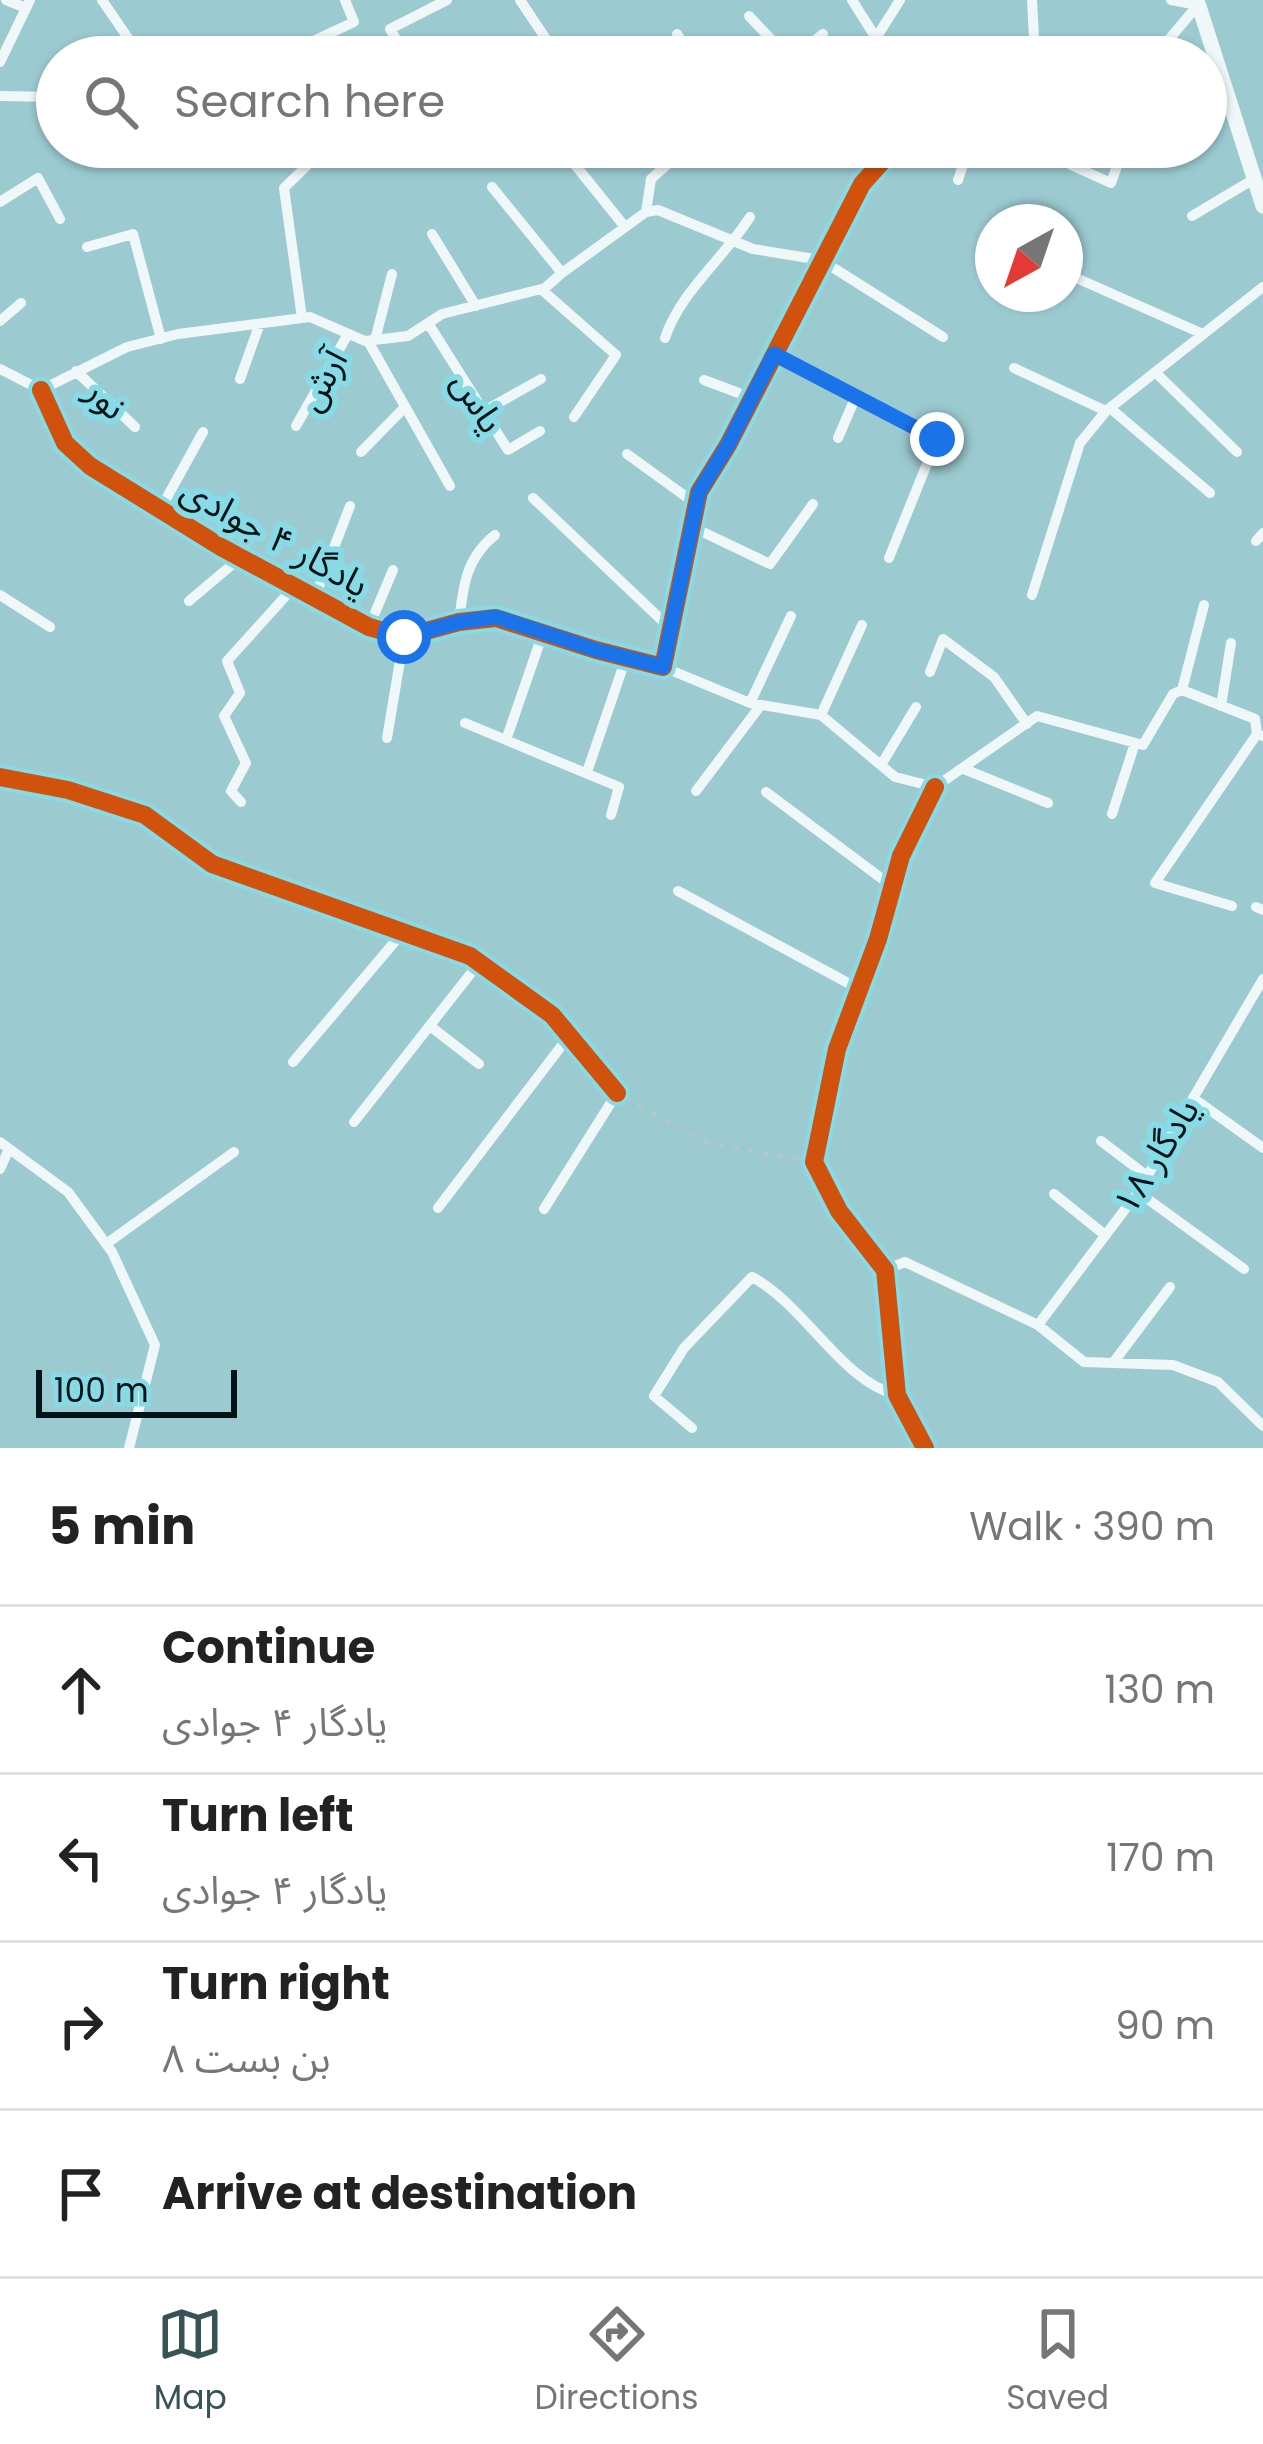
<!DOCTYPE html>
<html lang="en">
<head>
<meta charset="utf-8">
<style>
  body { margin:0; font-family:Poppins,"Noto Sans Arabic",sans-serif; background:#f2f2f2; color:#222 }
  .compass { position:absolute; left:975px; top:204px; width:108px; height:108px; border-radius:50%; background:#fff; box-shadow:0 3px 9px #0004; rotate:220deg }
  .scale { position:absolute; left:36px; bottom:30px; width:201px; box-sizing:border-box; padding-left:12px; border:6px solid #001317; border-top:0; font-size:33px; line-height:42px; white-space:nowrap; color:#001317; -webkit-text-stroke:9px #86dbe7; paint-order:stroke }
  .stop { position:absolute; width:36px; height:36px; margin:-27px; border:9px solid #1a73e8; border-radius:50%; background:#fff }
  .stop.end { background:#1a73e8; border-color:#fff; box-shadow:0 3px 12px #0008 }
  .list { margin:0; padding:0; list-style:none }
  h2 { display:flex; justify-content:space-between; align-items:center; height:156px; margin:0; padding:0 48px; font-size:51px }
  h2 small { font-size:39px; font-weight:400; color:#767676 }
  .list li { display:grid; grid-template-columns:78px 1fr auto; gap:36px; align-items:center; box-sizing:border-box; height:168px; padding:0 48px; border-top:3px solid #e0e0e0 }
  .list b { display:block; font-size:45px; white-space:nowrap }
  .list p { margin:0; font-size:39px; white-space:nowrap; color:#767676 }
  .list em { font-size:39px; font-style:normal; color:#767676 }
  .icon { flex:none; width:66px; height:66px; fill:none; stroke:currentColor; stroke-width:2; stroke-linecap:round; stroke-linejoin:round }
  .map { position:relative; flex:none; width:1263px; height:1448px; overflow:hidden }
  .search { position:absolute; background:#fff; box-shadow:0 3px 9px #0004; left:36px; right:36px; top:36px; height:132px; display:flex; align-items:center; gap:30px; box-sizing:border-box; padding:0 42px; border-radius:66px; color:#767676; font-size:45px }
  .sheet { height:828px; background:#fff }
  nav { display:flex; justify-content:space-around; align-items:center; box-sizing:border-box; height:168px; border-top:3px solid #e0e0e0; background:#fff; font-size:33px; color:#767676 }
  nav a { display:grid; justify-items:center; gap:6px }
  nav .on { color:#375358 }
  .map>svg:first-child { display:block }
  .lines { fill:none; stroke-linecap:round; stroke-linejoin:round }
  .path { stroke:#b8c6c8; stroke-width:3; stroke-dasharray:6 9; stroke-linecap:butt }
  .minor { stroke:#f0f7f8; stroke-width:10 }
  .secondary { stroke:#f0f7f8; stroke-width:15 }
  .cycleway-casing { stroke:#86dbe7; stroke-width:26 }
  .cycleway { stroke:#d1520d; stroke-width:18 }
  .route { stroke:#1a73e8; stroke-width:15 }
  .labels { text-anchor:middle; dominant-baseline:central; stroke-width:12; stroke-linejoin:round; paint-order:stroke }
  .street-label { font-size:36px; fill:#001317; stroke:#86dbe7 }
</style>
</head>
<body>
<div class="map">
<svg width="1263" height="1448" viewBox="0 0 1263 1448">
  <rect width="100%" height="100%" fill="#9ccad1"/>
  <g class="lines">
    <!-- path -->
    <path class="path" d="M625,1098L706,1142L801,1160"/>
    <!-- minor -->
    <path class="minor" d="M6,0L26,8
      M102,0L141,57
      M520,0L558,57
      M852,0L888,57
      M1032,0L1035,57
      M1171,0L1198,5
      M749,16L788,57
      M677,34L693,57
      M876,38L900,0
      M279,57L354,22L345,0
      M407,57L390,29L447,0
      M794,57L823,34
      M1154,57L1198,5
      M0,62L30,0
      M0,96L57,97
      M564,151L625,227
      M1071,165L1111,183L1124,147
      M958,180L969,147
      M0,202L38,178L60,219
      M646,212L651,179L687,147
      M1192,216L1254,179
      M432,234L476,306
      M992,240H993
      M87,247L133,234L161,339
      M562,273L646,212L658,210L753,249L821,260L943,337
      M1065,273L1203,334
      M541,289L616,355L574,417
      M302,318L284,188L326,147
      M0,321L21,303
      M428,323L508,450L540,431
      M665,338C680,292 724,258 750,217
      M375,340L392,274
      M368,341L450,486
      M774,354L937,439L889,558
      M1014,368L1106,411L1263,287
      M0,369L41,390
      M76,371L135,427
      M1155,372L1237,452
      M240,379L259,326
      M704,380L752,398
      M41,390L65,443L90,466L221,547L369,627L404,637L459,622L496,618L596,650L663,667L699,492L728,445L862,184L895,147
      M41,390L127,347L178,334L310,317L365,341L408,336L442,314L545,288L562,273L492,187
      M1110,408L1210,493
      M484,411L541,379
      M296,426L348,334
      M838,438L856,396
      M361,452L405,407
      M627,454L696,504
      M533,498L670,628
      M160,510L203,432
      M690,526L770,564L813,504
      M1256,541L1263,533
      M0,595L50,627
      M1032,595L1080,443L1106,411
      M315,597L350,506
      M189,601L240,558
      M459,622C463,586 466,558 495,535
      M369,627L393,570
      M663,667L750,703L821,715L895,777L935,787L1037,716L1143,745L1173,694L1182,690L1204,605
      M930,672L943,639L994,677L1027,724
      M1182,690L1255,719L1257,734
      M750,703L791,616
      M1221,706L1231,643
      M821,715L862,625
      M465,723L619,787L611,815
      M387,738L404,637
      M506,740L543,633
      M881,765L916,707
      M964,769L1048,803
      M587,772L626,658
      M0,777L68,790L145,815L212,864L470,956L552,1015L617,1093
      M696,791L761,705
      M766,792L893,887
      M241,802L231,791L246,763L224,716L240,693L227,661L293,588
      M1112,814L1135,743
      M678,891L859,989
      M1232,906L1155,883L1257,734L1263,736
      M1256,907L1263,910
      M430,1026L479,1064
      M293,1062L403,932
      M1193,1098L1263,1148
      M354,1122L479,963
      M1101,1141L1147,1176
      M0,1142L68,1192L112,1252L155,1345L129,1448
      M0,1169L9,1149
      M1138,1192L1244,1269
      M1054,1194L1105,1235
      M438,1208L569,1036
      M544,1209L617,1093
      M106,1244L234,1152
      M885,1270L905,1262L1038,1325L1084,1362L1173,1365L1218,1382L1263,1426
      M1038,1325L1138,1192L1263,979
      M1113,1363L1170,1287
      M692,1428L654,1396L684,1348L752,1277C805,1305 842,1382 897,1395
      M925,1448L897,1395L885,1270L839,1211L814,1162L837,1049L878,939L901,856L935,787"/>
    <!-- secondary -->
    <path class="secondary" d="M1197,0L1263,206"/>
    <defs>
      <path id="cycleway" d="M41,390L65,443L90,466L221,547L369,627L404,637L459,622L496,618L596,650L663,667L699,492L728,445L862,184L895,147
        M0,777L68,790L145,815L212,864L470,956L552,1015L617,1093
        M925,1448L897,1395L885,1270L839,1211L814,1162L837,1049L878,939L901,856L935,787"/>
    </defs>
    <!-- cycleway casing -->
    <use href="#cycleway" class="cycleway-casing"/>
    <!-- cycleway -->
    <use href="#cycleway" class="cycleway"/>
  </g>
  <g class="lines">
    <!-- route -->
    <path class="route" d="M404,637L459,622L496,617L596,650L663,667L699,492L728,445L774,354L937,439"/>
  </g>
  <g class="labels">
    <!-- street labels -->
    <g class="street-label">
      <text transform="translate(322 380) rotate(-61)">آرش</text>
      <text transform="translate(106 399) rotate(43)">نور</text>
      <text transform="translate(478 402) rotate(58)">یاس</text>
      <text transform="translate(275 537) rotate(29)">یادگار ۴ جوادی</text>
      <text transform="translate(1156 1156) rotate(-58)">یادگار ۱۸</text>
    </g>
  </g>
</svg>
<svg class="compass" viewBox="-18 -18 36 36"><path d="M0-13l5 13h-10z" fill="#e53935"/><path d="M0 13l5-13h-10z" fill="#767676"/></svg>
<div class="scale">100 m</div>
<div class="stop" style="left:404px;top:637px"></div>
<div class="stop end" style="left:937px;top:439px"></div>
<div class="search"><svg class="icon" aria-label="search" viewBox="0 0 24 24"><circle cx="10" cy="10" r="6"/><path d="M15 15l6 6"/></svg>Search here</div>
</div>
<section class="sheet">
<h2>5 min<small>Walk · 390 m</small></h2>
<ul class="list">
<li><svg class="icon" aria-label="ahead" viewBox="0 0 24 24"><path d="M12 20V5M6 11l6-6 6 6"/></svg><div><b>Continue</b><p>یادگار ۴ جوادی</p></div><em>130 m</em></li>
<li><svg class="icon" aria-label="left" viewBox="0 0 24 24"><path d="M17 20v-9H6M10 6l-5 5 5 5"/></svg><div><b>Turn left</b><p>یادگار ۴ جوادی</p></div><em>170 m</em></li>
<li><svg class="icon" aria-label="right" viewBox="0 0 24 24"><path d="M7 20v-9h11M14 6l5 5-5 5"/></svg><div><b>Turn right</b><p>بن بست ۸</p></div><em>90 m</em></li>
<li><svg class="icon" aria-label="arrive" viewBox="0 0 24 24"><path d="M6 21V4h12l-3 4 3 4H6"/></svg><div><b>Arrive at destination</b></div></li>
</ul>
</section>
<nav>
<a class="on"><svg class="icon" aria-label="map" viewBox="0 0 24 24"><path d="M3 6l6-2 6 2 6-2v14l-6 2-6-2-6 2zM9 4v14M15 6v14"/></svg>Map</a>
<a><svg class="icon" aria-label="directions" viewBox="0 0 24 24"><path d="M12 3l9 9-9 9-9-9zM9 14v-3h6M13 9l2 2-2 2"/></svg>Directions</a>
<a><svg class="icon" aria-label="saved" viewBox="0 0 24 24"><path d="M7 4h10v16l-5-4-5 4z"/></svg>Saved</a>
</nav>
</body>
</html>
